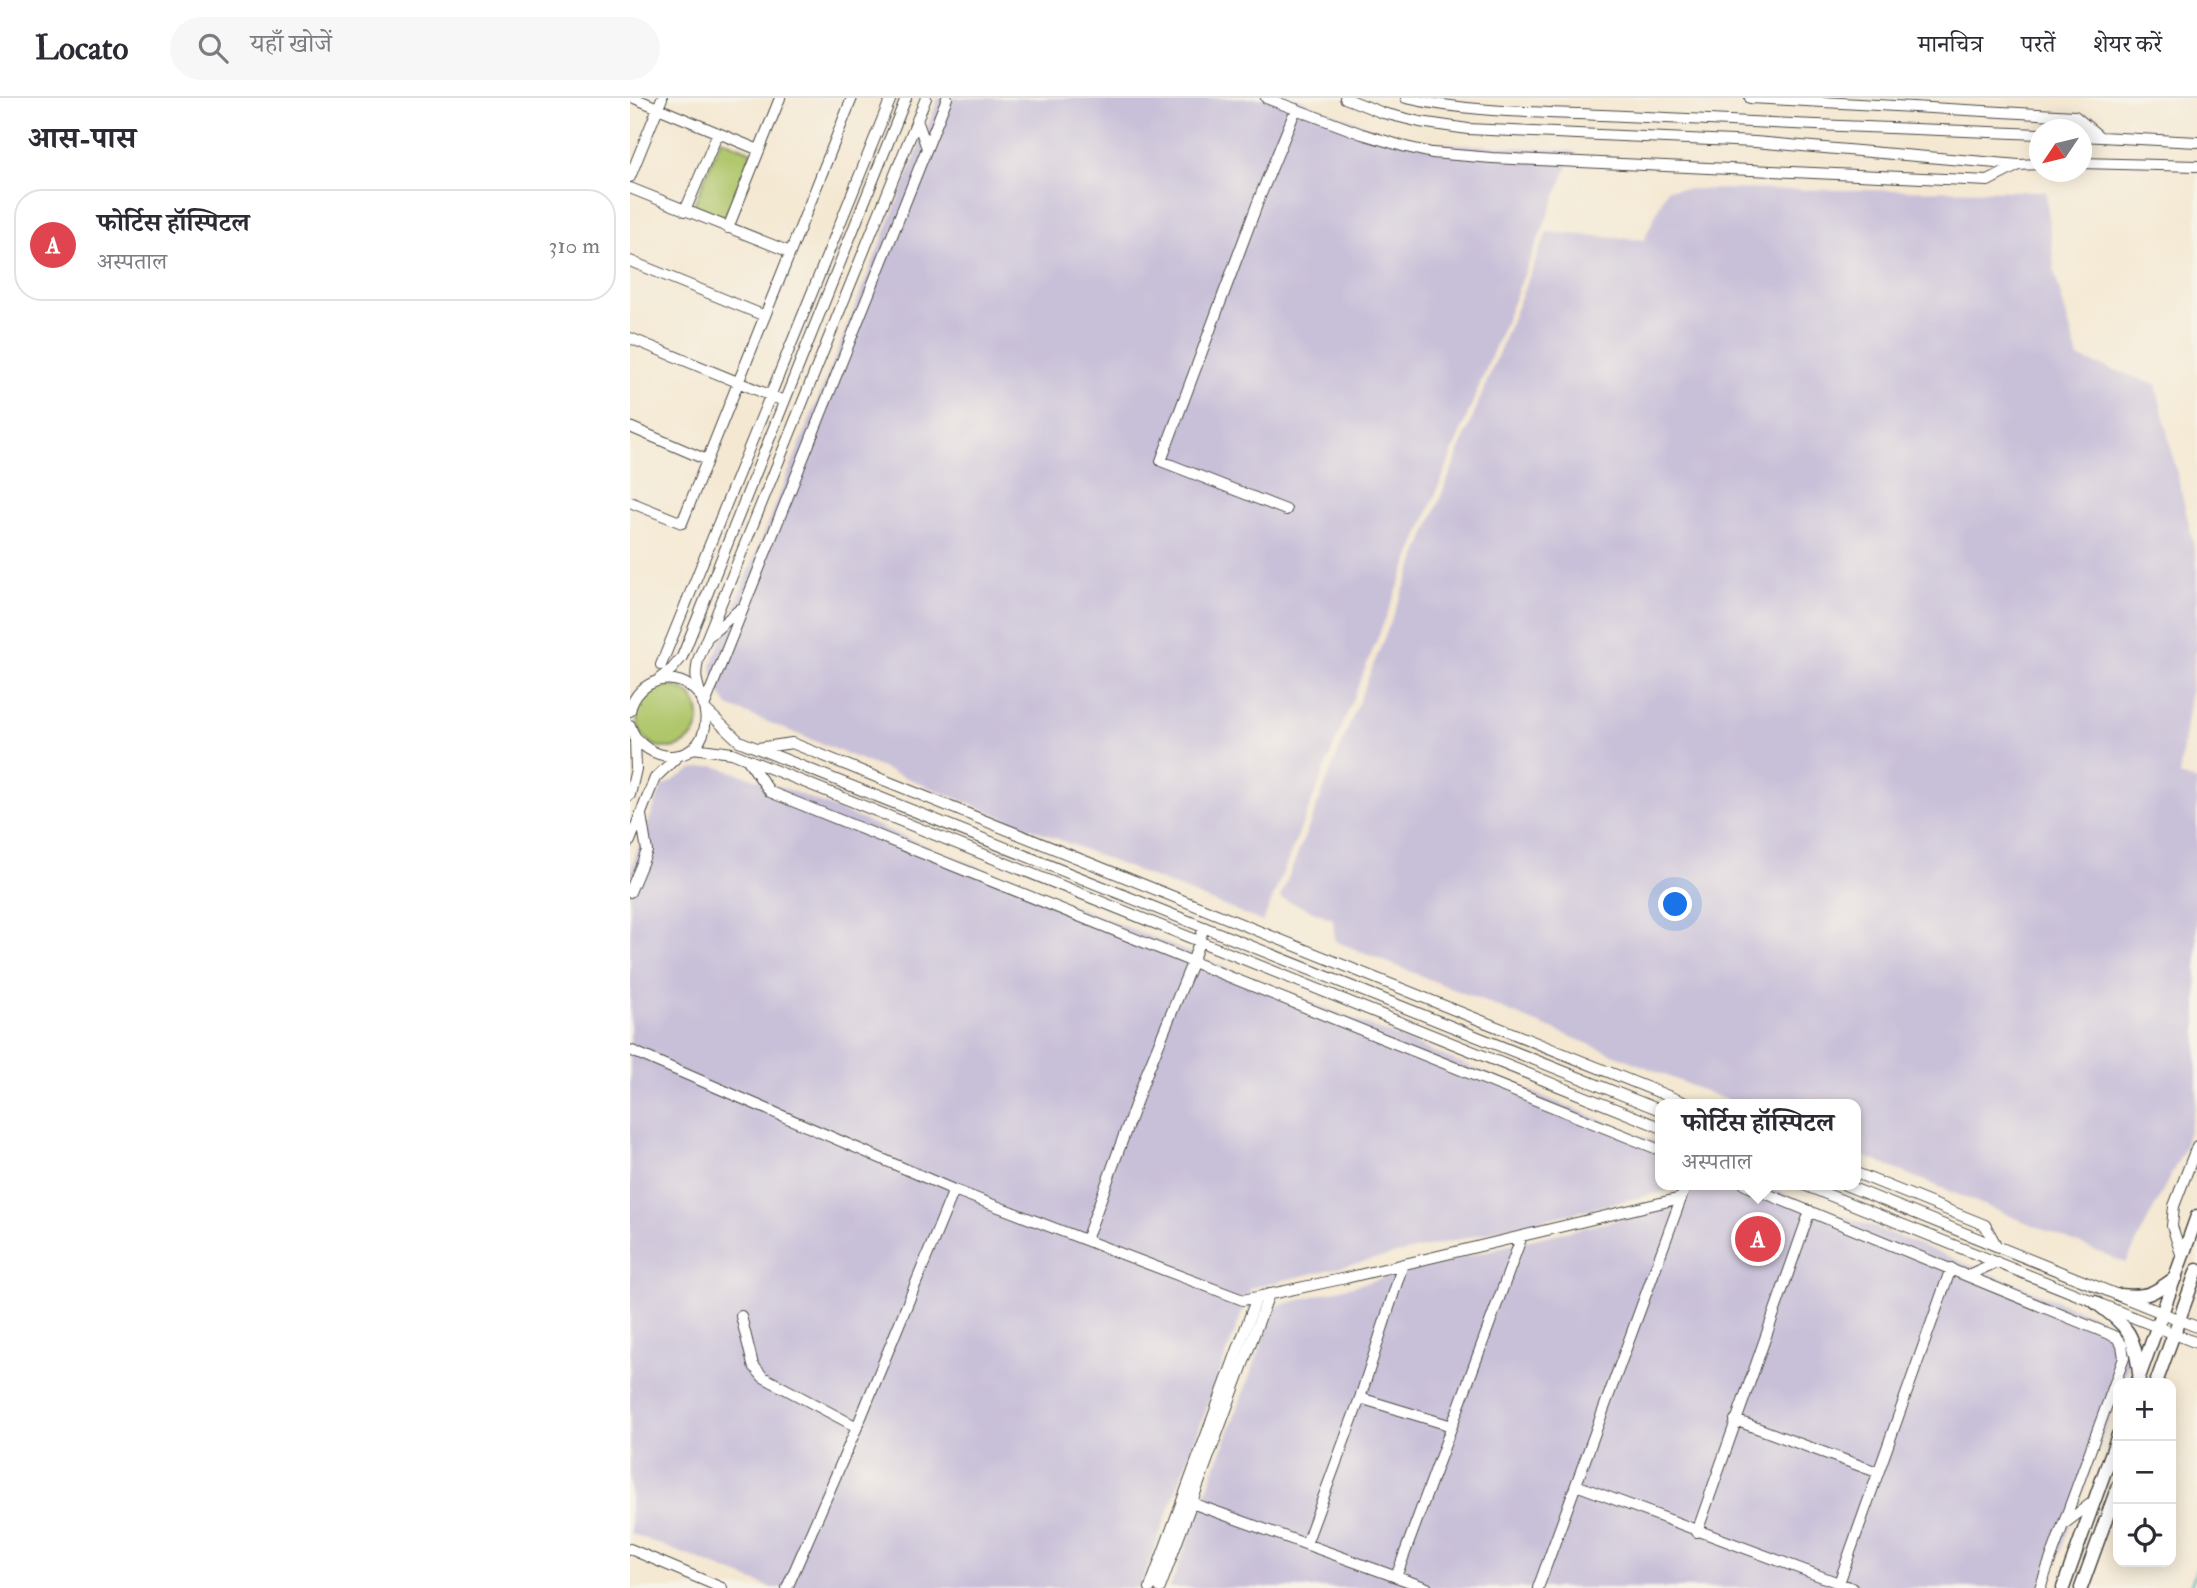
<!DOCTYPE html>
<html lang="hi">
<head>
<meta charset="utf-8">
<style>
  body { margin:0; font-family:"IM FELL Double Pica","Noto Serif Devanagari",serif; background:#f7f7f7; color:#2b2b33 }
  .controls { position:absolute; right:21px; bottom:21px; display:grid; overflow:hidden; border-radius:14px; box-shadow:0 4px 18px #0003 }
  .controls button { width:63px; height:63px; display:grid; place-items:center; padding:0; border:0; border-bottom:2px solid #e1e1e2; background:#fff; color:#2b2b33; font:35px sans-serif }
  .compass { position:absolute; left:1399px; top:21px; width:63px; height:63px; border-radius:50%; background:#fff; box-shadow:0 4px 18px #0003; rotate:235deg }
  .you { position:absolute; left:1046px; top:807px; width:24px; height:24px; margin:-18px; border:5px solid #fff; border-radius:50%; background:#1a73e8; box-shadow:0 0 0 10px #1a73e833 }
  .badge { display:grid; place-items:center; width:46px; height:46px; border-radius:50%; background:#db2777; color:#fff; font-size:23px; font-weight:700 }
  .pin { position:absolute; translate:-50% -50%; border:4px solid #fff; box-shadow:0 2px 7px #0006 }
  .popup { position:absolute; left:1025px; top:1001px; width:206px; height:91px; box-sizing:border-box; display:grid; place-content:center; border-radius:14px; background:#fff; filter:drop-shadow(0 2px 5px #0005); font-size:23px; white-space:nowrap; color:#7c7c81 }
  .popup b { font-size:26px; color:#2b2b33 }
  .popup::after { content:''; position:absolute; left:50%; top:100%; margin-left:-14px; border:14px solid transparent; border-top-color:#fff }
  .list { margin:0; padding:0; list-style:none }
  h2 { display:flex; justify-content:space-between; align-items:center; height:91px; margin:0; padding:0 28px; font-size:30px }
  h2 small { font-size:23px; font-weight:400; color:#7c7c81 }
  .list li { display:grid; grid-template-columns:46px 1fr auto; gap:21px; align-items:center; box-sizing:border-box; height:112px; margin:0 14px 14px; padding:0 14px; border:2px solid #e1e1e2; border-radius:28px }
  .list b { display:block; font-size:26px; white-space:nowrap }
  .list p { margin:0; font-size:23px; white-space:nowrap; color:#7c7c81 }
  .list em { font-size:23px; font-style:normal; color:#7c7c81 }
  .icon { flex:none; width:38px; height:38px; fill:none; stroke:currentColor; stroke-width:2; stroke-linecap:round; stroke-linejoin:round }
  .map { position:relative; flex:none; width:1567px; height:1490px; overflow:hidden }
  header { display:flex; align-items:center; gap:42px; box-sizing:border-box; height:98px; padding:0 35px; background:#fff; border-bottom:2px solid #e1e1e2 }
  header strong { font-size:33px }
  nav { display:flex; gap:38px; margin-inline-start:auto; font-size:24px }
  .search { width:490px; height:63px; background:#f7f7f7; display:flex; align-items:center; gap:18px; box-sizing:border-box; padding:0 24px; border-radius:38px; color:#7c7c81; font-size:26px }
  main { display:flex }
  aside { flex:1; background:#fff }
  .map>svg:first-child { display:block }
  .industrial { fill:#c8bfd8 }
  .green { fill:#afc66b; stroke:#6d784b; stroke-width:2 }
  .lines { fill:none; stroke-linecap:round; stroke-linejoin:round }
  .stream { stroke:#3eafb5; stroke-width:2.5 }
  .minor-casing { stroke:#494744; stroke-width:12 }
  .major-casing { stroke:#494744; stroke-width:15 }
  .minor { stroke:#fff; stroke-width:10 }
  .major { stroke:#fff; stroke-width:12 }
</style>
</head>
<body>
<header>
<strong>Locato</strong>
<div class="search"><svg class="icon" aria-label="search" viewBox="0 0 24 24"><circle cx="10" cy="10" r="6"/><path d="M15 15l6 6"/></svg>यहाँ खोजें</div>
<nav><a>मानचित्र</a><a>परतें</a><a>शेयर करें</a></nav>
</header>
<main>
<aside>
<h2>आस-पास<small></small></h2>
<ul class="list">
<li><span class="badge" style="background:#e0444e">A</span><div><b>फोर्टिस हॉस्पिटल</b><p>अस्पताल</p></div><em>310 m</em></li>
</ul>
</aside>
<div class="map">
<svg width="1567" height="1490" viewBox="0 0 1567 1490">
  <rect width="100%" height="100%" fill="#f7f3e8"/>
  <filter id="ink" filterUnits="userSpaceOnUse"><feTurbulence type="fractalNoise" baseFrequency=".0143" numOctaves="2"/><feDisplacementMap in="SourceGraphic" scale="14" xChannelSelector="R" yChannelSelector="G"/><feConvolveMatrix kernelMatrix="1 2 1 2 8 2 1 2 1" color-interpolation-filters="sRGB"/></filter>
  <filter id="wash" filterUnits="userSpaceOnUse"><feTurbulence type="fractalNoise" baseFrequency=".00686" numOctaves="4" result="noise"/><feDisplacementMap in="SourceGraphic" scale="28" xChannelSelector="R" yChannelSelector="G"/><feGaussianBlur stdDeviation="1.57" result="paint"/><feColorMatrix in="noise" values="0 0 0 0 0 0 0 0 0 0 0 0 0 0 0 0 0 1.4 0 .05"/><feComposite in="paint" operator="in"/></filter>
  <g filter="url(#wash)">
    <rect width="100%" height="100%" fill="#f4e8d2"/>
    <!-- industrial -->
    <path class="industrial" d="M309,0H666L764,39L824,46L944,53L633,824L98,608L88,592L81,568Z
      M1037,91L1416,93L1425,176L1448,260L1526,286L1567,461V546L1549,678L1567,683V1000L1554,1051L1496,1165L1226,1055V1006H1106L705,843L703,821L650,800L917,134L1014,142Z
      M84,668L154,690L1030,1046V1087H1039L1036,1093L621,1190L510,1490H142L0,1435V772L32,689L63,671Z
      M1064,1087H1131L1290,1147L1467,1219L1488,1231L1499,1248L1498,1268L1492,1285H1488V1296L1417,1490H540L646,1208L899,1142L1055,1107Z"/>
    <!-- green -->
    <path class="green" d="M91,41L122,54L94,122L63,109Z
      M7 619a31 31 0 1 1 62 0a31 31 0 1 1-62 0Z"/>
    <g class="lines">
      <!-- stream -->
      <path class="stream" d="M1560,1490L1567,1469"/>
    </g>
  </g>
  <g filter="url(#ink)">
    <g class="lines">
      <defs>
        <path id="minor" d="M4,0L129,52
          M636,0L732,36L776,49L802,55L862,60L1358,83L1389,67
          M715,0L753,15L790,24L838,31L1125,44L1389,67L1409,66
          M776,0C845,16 923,14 994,18C1132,25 1271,31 1409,36
          M1120,0L1445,18L1470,39
          M287,22L297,50
          M1451,38L1567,44
          M1451,65L1567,68
          M0,79L32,0
          M0,90L160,154
          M55,113L88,35
          M98,130L150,0
          M0,163L135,218
          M0,240L154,303
          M0,329L77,362
          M0,404L52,425L222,0
          M656,412L531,363L631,96L666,11
          M79,538L110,511
          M31,567L261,0
          M29,581L42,571L52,559L276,0
          M75,606L317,0
          M76,612L109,643L1030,1012
          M0,613C7,580 48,570 69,597
          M0,627C9,660 59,672 73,636C80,616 71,603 67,583C65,577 67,569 68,562L296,0
          M63,650L102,655L1030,1029
          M128,650L162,645L1058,1006
          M117,661L140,694L1030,1052
          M0,697L6,671L5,641
          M0,743L25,680L49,657
          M0,794L17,753L11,717
          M0,952L324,1092L613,1202L716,1180L1051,1100
          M1226,1075L1355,1127L1366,1147
          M1115,1087L1486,1239L1492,1247L1494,1260L1410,1490
          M1174,1087L1567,1245
          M1215,1087L1567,1229
          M456,1142L516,977L562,865L574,829
          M1552,1159L1542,1128L1544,1108L1567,1048
          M1338,1177L1367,1164
          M111,1218L123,1267L133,1279L227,1329
          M730,1300L822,1328
          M1105,1322L1247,1374
          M946,1387L1222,1490
          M556,1403L797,1490
          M1434,1426L1464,1403
          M1067,1434L1180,1113
          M676,1446L730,1300L773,1166
          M0,1451L92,1490
          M766,1479L892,1138
          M1209,1485L1321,1170
          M157,1490L227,1329L324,1092
          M520,1490L627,1199
          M530,1490L639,1196
          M908,1490L1056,1087"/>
        <path id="major" d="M1490,1197C1518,1200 1524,1195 1546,1179
          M1465,1204C1497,1229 1504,1233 1509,1275
          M1507,1285L1567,1118
          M1526,1285L1567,1172
          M1433,1490L1488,1337
          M1451,1490L1488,1388"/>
      </defs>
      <!-- minor casing -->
      <use href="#minor" class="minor-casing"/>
      <!-- major casing -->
      <use href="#major" class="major-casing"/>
      <!-- minor -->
      <use href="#minor" class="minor"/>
      <!-- major -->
      <use href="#major" class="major"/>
    </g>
  </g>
</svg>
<div class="controls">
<button>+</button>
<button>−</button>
<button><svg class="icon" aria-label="locate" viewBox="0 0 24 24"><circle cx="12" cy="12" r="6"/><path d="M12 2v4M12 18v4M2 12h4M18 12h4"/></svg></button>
</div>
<svg class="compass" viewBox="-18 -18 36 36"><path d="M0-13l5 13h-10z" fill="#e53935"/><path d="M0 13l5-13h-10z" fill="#7c7c81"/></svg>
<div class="you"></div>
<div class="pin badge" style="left:1128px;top:1141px;background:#e0444e">A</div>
<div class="popup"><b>फोर्टिस हॉस्पिटल</b>अस्पताल</div>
</div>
</main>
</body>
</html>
